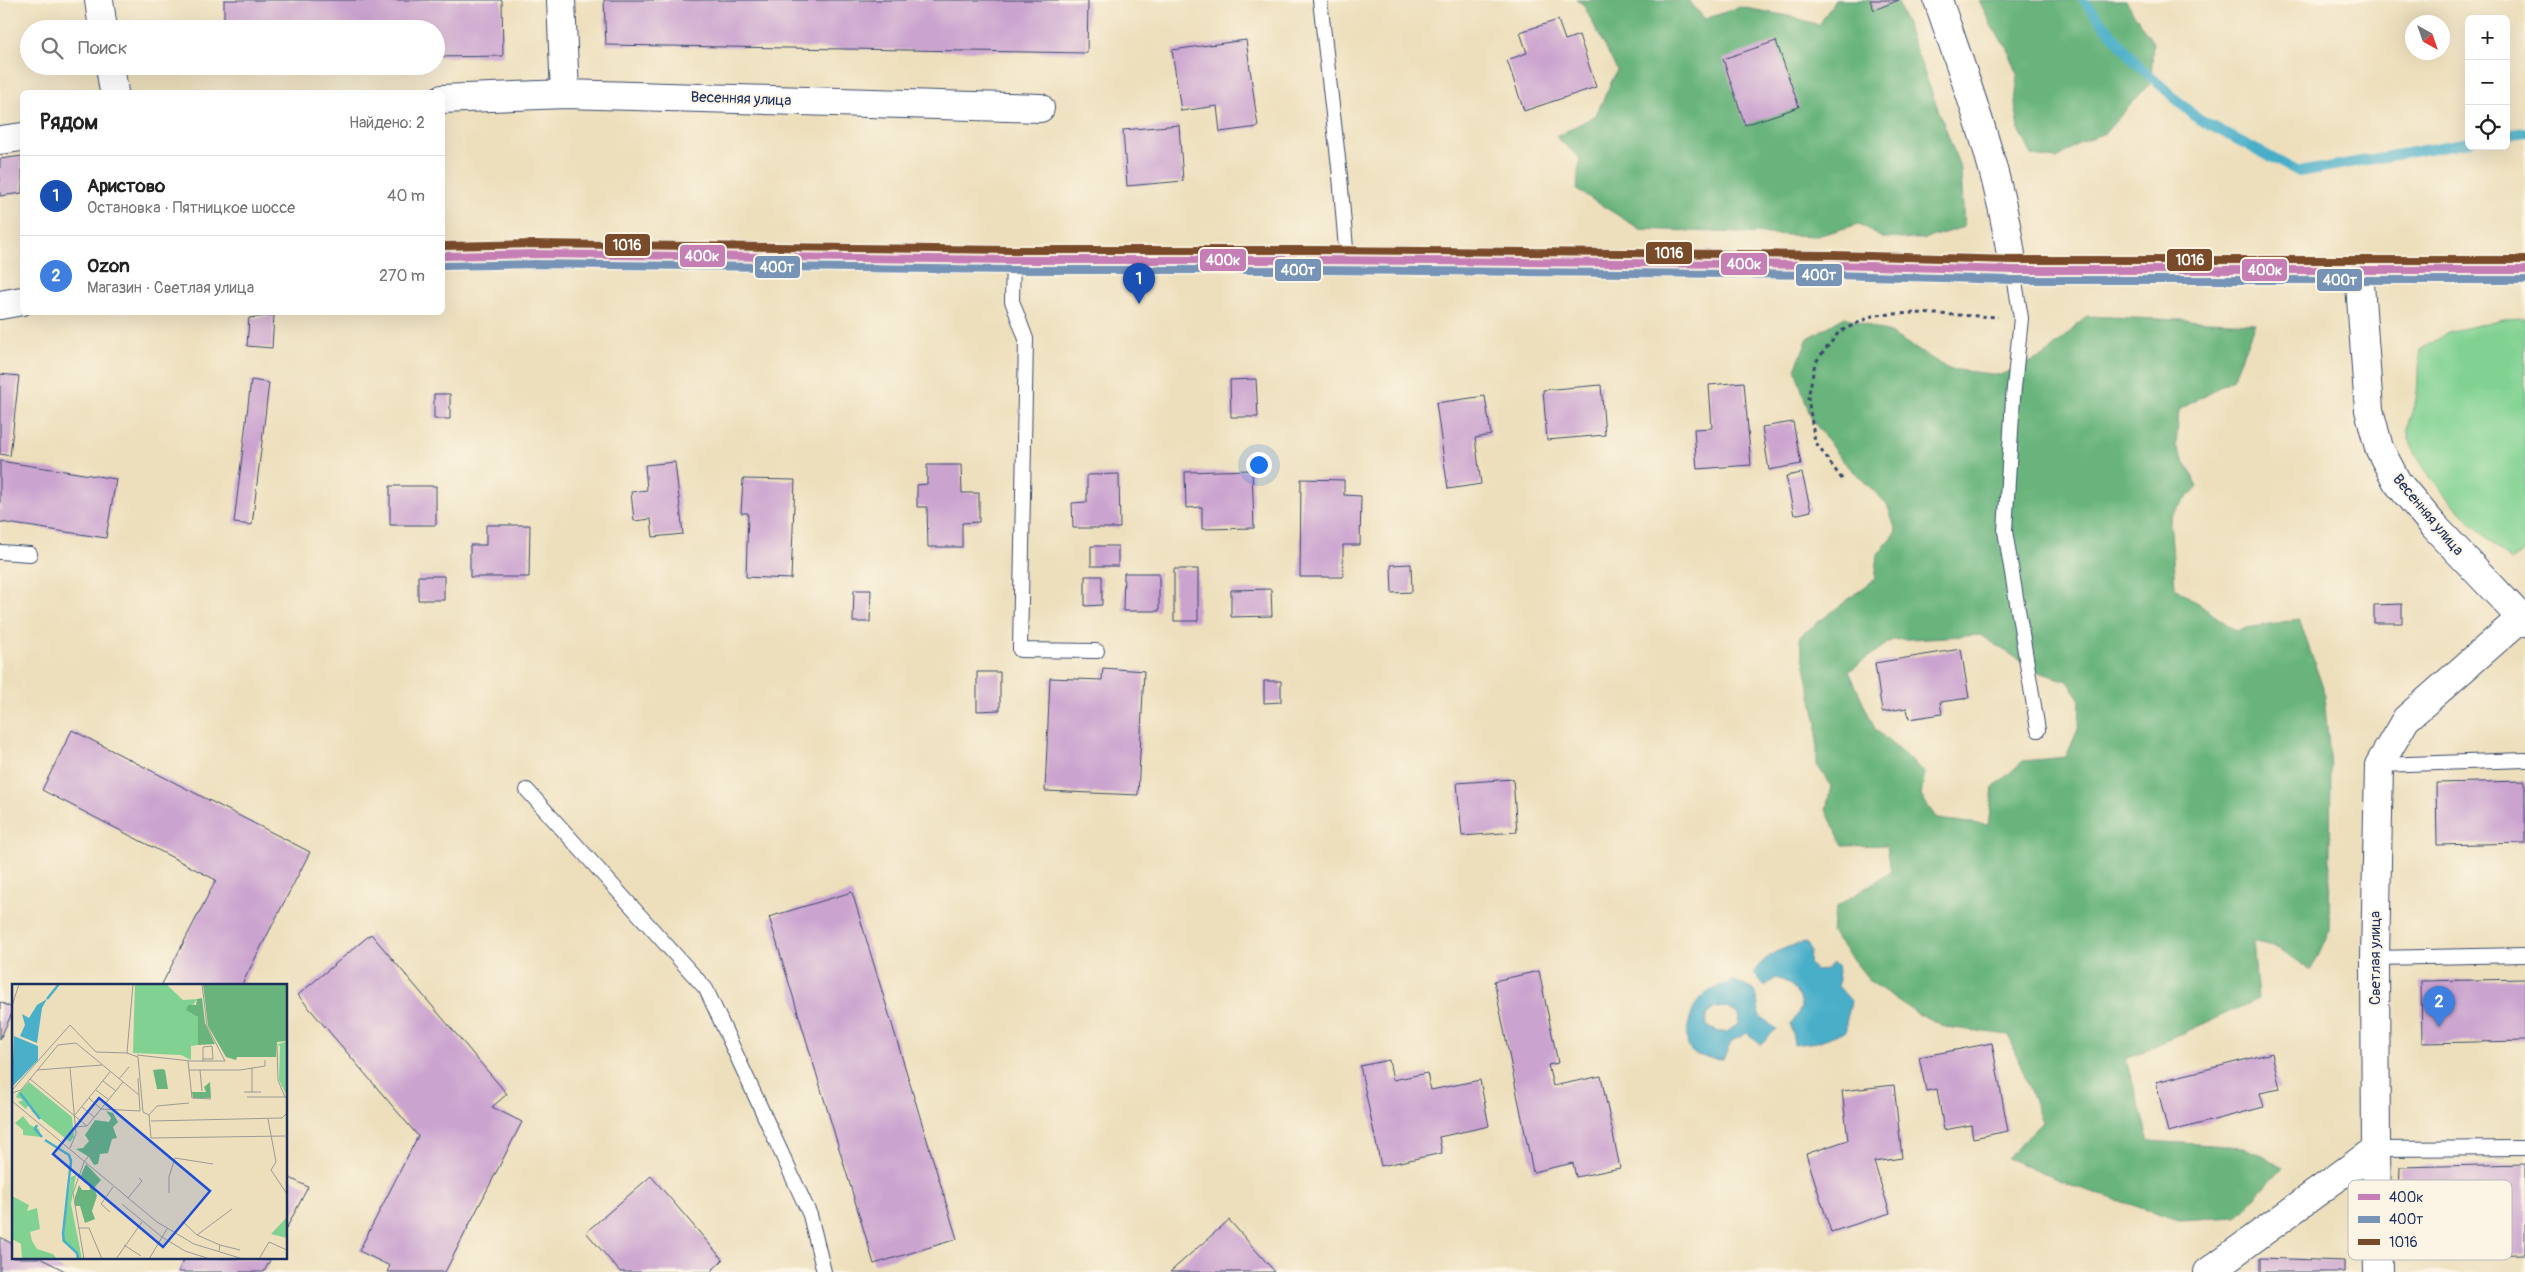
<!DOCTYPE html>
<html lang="ru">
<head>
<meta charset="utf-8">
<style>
  body { margin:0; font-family:Pangolin,sans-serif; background:#f2f2f2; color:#222 }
  .controls { position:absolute; right:15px; top:15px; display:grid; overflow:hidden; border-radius:8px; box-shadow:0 5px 20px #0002 }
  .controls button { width:45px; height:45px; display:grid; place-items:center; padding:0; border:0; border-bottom:1px solid #e0e0e0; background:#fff; color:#222; font:25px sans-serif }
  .compass { position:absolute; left:2405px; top:15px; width:45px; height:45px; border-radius:50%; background:#fff; box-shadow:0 5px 20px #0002; rotate:140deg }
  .you { position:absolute; left:1258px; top:464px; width:18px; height:18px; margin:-12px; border:4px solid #fff; border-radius:50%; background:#1a73e8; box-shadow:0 0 0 8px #1a73e833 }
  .badge { display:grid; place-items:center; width:32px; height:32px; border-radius:50%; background:#d1495b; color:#fff; font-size:16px; font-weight:700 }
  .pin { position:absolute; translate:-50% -41px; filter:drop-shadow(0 1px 2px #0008) }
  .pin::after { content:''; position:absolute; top:26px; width:18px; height:15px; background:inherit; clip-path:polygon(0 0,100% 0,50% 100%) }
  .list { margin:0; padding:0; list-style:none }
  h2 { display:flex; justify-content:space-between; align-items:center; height:65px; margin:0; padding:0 20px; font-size:21px }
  h2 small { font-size:16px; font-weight:400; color:#767676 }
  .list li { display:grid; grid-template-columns:32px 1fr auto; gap:15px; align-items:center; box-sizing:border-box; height:80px; padding:0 20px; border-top:1px solid #e0e0e0 }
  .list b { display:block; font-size:19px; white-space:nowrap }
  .list p { margin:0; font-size:16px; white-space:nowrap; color:#767676 }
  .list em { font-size:16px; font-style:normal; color:#767676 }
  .icon { flex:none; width:28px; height:28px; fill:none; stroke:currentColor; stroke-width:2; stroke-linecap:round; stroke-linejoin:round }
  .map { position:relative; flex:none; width:2525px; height:1272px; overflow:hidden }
  .search { position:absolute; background:#fff; box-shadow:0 5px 20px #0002; left:20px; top:20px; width:425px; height:55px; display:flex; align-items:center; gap:12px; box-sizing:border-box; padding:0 18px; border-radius:28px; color:#767676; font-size:19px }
  .panel { position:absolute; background:#fff; box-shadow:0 5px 20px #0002; left:20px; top:90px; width:425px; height:225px; border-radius:8px }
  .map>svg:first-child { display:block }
  .green { fill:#81d292; stroke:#4e8078 }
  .forest { fill:#68b47c; stroke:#42726d; fill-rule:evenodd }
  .water { fill:#4aafc9; stroke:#326f94; fill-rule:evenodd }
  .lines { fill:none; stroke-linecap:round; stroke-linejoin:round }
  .stream { stroke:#4aafc9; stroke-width:10 }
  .building { fill:#caa3cf }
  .service-casing { stroke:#3a496c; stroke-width:16 }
  .minor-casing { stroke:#3a496c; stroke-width:30 }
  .primary-casing { stroke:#3a496c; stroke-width:30 }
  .path { stroke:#3a496c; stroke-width:3; stroke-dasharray:4 4; stroke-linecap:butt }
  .service { stroke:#fff; stroke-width:14 }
  .minor { stroke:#fff; stroke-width:28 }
  .primary { stroke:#fff; stroke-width:28 }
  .bus-1-casing { stroke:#fcf5e5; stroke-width:11 }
  .bus-2-casing { stroke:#fcf5e5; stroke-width:11 }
  .bus-3-casing { stroke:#fcf5e5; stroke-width:11 }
  .bus-1 { stroke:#c67fb5; stroke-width:8 }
  .bus-2 { stroke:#7794b7; stroke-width:8 }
  .bus-3 { stroke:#7a4b2a; stroke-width:8 }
  .labels { text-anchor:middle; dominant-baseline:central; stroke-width:4; stroke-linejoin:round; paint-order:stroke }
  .street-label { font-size:15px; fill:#1b2f5e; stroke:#fcf5e5 }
  .inset-river { fill:none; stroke:#4aafc9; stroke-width:2.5 }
  .inset-road { fill:none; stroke:#999996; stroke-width:1 }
  .view { fill:#1d4ed8; fill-opacity:0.15; stroke:#1d4ed8; stroke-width:2.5 }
  .inset-edge { fill:none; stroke:#1b2f5e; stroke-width:2.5 }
  .key { fill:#fcf5e5; stroke:#b8babc; stroke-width:1 }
  .key-label { font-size:14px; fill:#1b2f5e }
  .line-badge { stroke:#fcf5e5; stroke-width:2 }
  .badge-label { font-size:14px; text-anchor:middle; font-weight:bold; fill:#fff }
</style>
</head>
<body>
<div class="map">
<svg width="2525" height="1272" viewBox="0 0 2525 1272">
  <rect width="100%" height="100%" fill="#fcf5e5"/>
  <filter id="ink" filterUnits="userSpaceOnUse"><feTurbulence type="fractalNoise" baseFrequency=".02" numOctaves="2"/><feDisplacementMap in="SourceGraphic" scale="10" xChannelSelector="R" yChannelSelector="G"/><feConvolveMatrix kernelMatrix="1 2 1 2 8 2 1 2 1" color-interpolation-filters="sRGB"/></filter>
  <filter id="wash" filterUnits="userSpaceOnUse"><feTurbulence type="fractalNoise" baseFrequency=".0096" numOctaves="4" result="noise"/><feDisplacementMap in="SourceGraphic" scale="20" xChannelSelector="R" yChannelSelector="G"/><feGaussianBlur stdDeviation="1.12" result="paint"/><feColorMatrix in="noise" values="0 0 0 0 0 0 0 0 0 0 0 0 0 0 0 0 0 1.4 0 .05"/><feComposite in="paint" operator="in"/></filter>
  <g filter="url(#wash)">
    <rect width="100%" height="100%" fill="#eddfbc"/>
    <!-- green -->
    <path class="green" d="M2525,318V550L2511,561C2483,533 2413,472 2408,433C2406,422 2414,410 2416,399C2419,385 2417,366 2420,350L2448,332L2504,319Z"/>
    <!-- forest -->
    <path class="forest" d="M1576,0H1688L1705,19L1740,7L1793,17L1819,25L1835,0H1897L1961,170L1964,227L1924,239L1882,238L1859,224L1817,236L1640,229L1577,190L1580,158L1556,137L1596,115L1617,70L1583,4Z
      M1979,0H2125L2153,43L2151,82L2105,133L2080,142L2057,159L2032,156L2019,129L2015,103L2018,75L2008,49L1992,27Z
      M2087,316L2255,323L2233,379L2179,410L2176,446L2198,486L2170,517L2175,587L2235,630L2299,619L2323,688L2331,766L2329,931L2311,971L2280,949L2253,942L2258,999L2126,1059L2149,1141L2243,1147L2284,1167L2237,1217L2179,1220L2073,1186L2007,1158L2042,1122L2009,1035L1945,1027L1918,1014L1871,982L1831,932L1837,906L1891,872L1887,845L1843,846L1826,810L1831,786L1817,765V724L1799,637L1875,579L1878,555L1896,531L1887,504L1841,459L1811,418L1795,369L1808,338L1845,317L1890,333L1949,369L2000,375L2044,356ZM1981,635L2038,672L2068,681L2080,700L2079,727L2066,757L2023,761L1993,788L1988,825L1937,819L1921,796L1925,773L1875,729L1849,671L1892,640Z"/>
    <!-- water -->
    <path class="water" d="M1805,942L1810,951L1809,963L1816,971L1826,970L1832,963L1837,966L1839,978L1838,986L1851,1001L1846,1023V1031L1817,1042L1794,1045L1791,1025L1801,1008C1799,990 1792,983 1776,978L1765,986L1753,973C1767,954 1782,948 1805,942Z
      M1733,981C1759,988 1755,992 1760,1016L1776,1029L1761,1045L1747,1033L1732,1041L1723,1059C1714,1058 1703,1058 1695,1054C1679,1047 1690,1011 1699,1000C1707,990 1721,986 1733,981ZM1727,1007L1739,1015L1738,1024L1727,1032H1718L1707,1026L1706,1015L1715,1008Z"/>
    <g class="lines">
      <!-- stream -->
      <path class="stream" d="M2083,0L2139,66L2198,119L2299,172L2469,142
        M2506,135L2525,132"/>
    </g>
    <g id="blocks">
      <!-- building -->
      <path class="building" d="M224,0H502L503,56L436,57V29H224Z
        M604,0H1088L1087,53L606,45Z
        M1870,0H1899L1874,10Z
        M1558,20L1565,40L1579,35L1596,87L1524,111L1507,60L1527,53L1520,32Z
        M1246,40L1258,127L1220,132L1217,106L1181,111L1172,50Z
        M1776,41L1799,107L1745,125L1723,59Z
        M1179,125L1183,181L1127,186L1123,130Z
        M22,156V193L0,196V159Z
        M274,315L272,348L247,346L249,318Z
        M0,374L19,376L10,456L0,454Z
        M1256,379L1258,417H1231L1230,380Z
        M251,380L269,383L252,525L234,523Z
        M1744,382L1751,465L1697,469L1694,429L1712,428L1709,385Z
        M1601,385L1605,435L1547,440L1543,390Z
        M434,394H450V419H434Z
        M1485,396L1491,435L1475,438L1481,484L1448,489L1436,403Z
        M1793,422L1801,464L1769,470L1762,427Z
        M0,461L116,479L106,538L0,522Z
        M675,462L683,534L653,537L651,519L634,521L631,492L647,490L645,465Z
        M927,465H961L962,493H979V522L962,523V547H928L927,507H917V485L927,484Z
        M1252,470L1254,528L1202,529V507L1186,508L1185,472Z
        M1802,473L1811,511L1794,515L1786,476Z
        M1119,474L1120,528H1073L1072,503L1087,502V475Z
        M743,479L795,480L791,579L746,577L748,513H741Z
        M1301,479L1344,480V495L1361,496L1360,545H1343V577H1300Z
        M390,486H436V525H390Z
        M486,525H530L529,577H470V545H486Z
        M1091,546H1118V566H1091Z
        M1411,564L1412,592L1392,593L1391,565Z
        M1174,569H1198V621H1174Z
        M1124,573H1159V611H1123Z
        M418,576H444V600H418Z
        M1085,576H1102V605L1085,606Z
        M1271,589L1272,616L1231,617V590Z
        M854,590H871L870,622H853Z
        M2402,604V623H2374V605Z
        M1961,649L1969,698L1940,702L1942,714L1909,719L1907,708L1882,712L1875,663Z
        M1103,668L1144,671L1138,795L1045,791L1050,678L1102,680Z
        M977,672H1000V710L977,711Z
        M1264,681H1281V702L1264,703Z
        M72,730L310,852L241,986H161L216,880L42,790Z
        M1513,779L1517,832L1462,836L1457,783Z
        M2525,781V843L2437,845L2436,783Z
        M852,892L957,1239L874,1264L769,917Z
        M371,934L507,1094L492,1107L522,1122L445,1272H387L390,1266L359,1251L418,1136L298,995Z
        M1539,971L1558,1063L1548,1065L1553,1086L1601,1076L1620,1168L1576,1177L1573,1163L1533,1172L1494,981Z
        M2525,979V1041L2422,1043L2421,981Z
        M0,1002L14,1009L0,1039Z
        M1992,1043L2008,1131L1973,1138L1971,1125L1944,1130L1937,1089L1926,1091L1919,1057Z
        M2272,1053L2280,1089L2260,1093L2264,1107L2168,1132L2156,1082Z
        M1389,1060L1393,1080L1427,1073L1431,1090L1480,1080L1489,1126L1439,1137L1442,1153L1381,1166L1360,1066Z
        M1894,1085L1902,1158L1874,1162L1890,1213L1831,1232L1806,1154L1848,1140L1842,1091Z
        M2525,1164V1254L2397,1256L2400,1167Z
        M286,1176L308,1187L286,1229Z
        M651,1176L723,1260L710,1272H620L586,1232Z
        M1229,1220L1275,1272H1170Z
        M0,1237L14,1245V1258H40L67,1272H0Z
        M185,1258H271L264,1272H178Z
        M2260,1258L2344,1261V1272H2260Z"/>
    </g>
  </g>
  <g filter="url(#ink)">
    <use href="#blocks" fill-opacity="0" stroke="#3a496c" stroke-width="1"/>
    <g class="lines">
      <defs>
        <path id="service" d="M1320,0L1340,176L1347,261
          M1013,260L1012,301L1026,339L1020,650L1097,651
          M2013,270L2021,318L2013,398L2005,531L2038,730
          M0,552L30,554
          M2379,765L2525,760
          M527,790L706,989L810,1215L824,1272
          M2375,958L2525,955
          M2376,1149L2525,1148"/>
        <path id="minor" d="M99,0L103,29
          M561,0L565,94
          M1938,0C1968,88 2002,177 2013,270
          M110,66L114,92
          M442,99L565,94L1040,108
          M0,140L22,137
          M2359,270L2369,410L2379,448L2397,482L2434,526L2525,622
          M2376,1149L2378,1272
          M2208,1272L2376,1149L2375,958L2379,765L2406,719L2521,618"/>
        <path id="primary" d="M442,256L535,254L1013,260H1318L1833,265L2013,270H2525
          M0,305L22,301"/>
      </defs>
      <!-- service casing -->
      <use href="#service" class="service-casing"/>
      <!-- minor casing -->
      <use href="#minor" class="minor-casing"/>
      <!-- primary casing -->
      <use href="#primary" class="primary-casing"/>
      <!-- path -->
      <path class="path" d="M1842,479L1815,442L1808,398L1815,363L1839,332L1874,315L1915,313L1998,317"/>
      <!-- service -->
      <use href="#service" class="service"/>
      <!-- minor -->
      <use href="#minor" class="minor"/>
      <!-- primary -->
      <use href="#primary" class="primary"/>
      <defs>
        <path id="bus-1" d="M442,256L535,254L1013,260H1318L1833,265L2013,270H2525"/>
        <path id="bus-2" d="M442,266L535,264L1013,270H1318L1833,275L2013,280H2525"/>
        <path id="bus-3" d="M442,246L535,244L1013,250H1318L1833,255L2013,260H2525"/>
      </defs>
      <!-- bus-1 casing -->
      <use href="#bus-1" class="bus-1-casing"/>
      <!-- bus-2 casing -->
      <use href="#bus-2" class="bus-2-casing"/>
      <!-- bus-3 casing -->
      <use href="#bus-3" class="bus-3-casing"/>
      <!-- bus-1 -->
      <use href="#bus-1" class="bus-1"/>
      <!-- bus-2 -->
      <use href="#bus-2" class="bus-2"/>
      <!-- bus-3 -->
      <use href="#bus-3" class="bus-3"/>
    </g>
  </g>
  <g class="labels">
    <!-- street labels -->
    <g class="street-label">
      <text transform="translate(741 99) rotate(2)">Весенняя улица</text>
      <text transform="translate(2428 515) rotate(50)">Весенняя улица</text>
      <text transform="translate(2375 958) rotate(-90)">Светлая улица</text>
    </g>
  </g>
  <!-- overview -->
  <g transform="translate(12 984)">
    <rect width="275" height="275" fill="#eddfbc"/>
    <path d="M123,0H154L171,16L185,15L178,26L186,33L188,56L186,61L179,62V76L169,71L121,69ZM275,57V112L267,96L268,62L264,61ZM17,98L60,133L62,153L58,158L19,127L22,125L17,120L14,125L6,118L11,116L4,113L6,109ZM11,132L18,141L27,145L29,153L11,151V146L3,139ZM64,191L59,220L70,275H65L66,270L50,257L59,193ZM0,212L17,221L15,227L25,224L28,245L18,248L20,257L25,265L41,270L45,275H10L9,260L0,255ZM275,233V254L259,250Z" fill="#81d292"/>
    <path d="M191,0H275V57L265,58L264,73H225L224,76L214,73L196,42ZM190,14L193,39L203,60L186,61V33L174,26L176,21H184L185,15ZM150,85L153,86L156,105H145L141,86ZM198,98L199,114H181L180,108H194L192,103ZM94,127L101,129L106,138L101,143L105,154L100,155L96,169L88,170L86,180L82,181L77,173L64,165L71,164L77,157L73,151L83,136L97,138L99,134ZM74,180L89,196L82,204L85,212L80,227L83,235L73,239L68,222H63V213L67,201L70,206H78L77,199L68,193Z" fill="#68b47c"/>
    <path d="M35,15L30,24L25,59L8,52L13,41L10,30L17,34L25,21ZM2,52L26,62V76L0,103Z" fill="#4aafc9"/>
    <path class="inset-river" d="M35,15L47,0M8,109L28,135M25,141L23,145L30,153M33,156L57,171L59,177L51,250L52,257L65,269L66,275"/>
    <path class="inset-road" d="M0,22L7,0M265,62L266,96L273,113M115,69L121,0M125,71L178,77H213L195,42L190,0M176,77L180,114L199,115M191,78V63L200,62L201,75H191M25,86L90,81M177,86H228L253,82V76M188,86L190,107M126,94L127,111M107,95L117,83M91,97L104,107M0,106L58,41L84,68L115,69L126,73L131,128L137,131M84,106L97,116M232,108H249M240,108V84M0,109L9,106L18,95M235,113H275M77,114L89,125L111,98M0,117L145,238L182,260L231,275M177,119L145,122L137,131L139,154L273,152M70,123L82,133M62,132L98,88M256,135L264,178L259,186L275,210M139,137L270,134L275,129M63,143L75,142L89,125L128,127L127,111L64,59L46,61L18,95L75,142M58,164L64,150L58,84M157,209V193L163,174L201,180M116,214L130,197L127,194M110,220L150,253L173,267L198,275M98,228L89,220L101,203M170,237L185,251L208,261L207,267M66,244H77L90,275M185,251L220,225M112,261L129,272M208,261L228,266M72,275L61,209L72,178L89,156M104,275L130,238M137,275L155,245M247,275L257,258L275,266"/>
    <path class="view" d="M87,114L198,207L151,263L41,170Z"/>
    <rect width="275" height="275" class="inset-edge"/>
  </g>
  <!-- legend -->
  <rect x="2348" y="1180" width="164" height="80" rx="8" class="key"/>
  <rect x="2358" y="1194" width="22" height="6" fill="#c67fb5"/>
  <rect x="2358" y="1216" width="22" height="7" fill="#7794b7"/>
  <rect x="2358" y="1239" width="22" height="6" fill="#7a4b2a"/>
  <g class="key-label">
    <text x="2389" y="1202">400к</text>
    <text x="2389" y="1224">400т</text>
    <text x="2389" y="1247">1016</text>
  </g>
  <g class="line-badge">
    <rect x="604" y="233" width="47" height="24" rx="5" fill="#7a4b2a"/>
    <rect x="1645" y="241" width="48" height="24" rx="5" fill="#7a4b2a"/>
    <rect x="679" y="244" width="47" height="24" rx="5" fill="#c67fb5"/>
    <rect x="1199" y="248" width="48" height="24" rx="5" fill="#c67fb5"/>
    <rect x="2166" y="248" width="47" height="24" rx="5" fill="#7a4b2a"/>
    <rect x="1720" y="252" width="48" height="24" rx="5" fill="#c67fb5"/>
    <rect x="754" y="255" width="47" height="24" rx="5" fill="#7794b7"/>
    <rect x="1274" y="258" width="48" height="24" rx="5" fill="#7794b7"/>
    <rect x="2241" y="258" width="47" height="24" rx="5" fill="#c67fb5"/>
    <rect x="1795" y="263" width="48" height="24" rx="5" fill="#7794b7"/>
    <rect x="2316" y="268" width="47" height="24" rx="5" fill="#7794b7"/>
  </g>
  <g class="badge-label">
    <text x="627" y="250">1016</text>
    <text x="1669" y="258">1016</text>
    <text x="702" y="261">400к</text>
    <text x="1223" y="265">400к</text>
    <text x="2190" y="265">1016</text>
    <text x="1744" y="269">400к</text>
    <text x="777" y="272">400т</text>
    <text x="1298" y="275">400т</text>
    <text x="2265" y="275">400к</text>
    <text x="1819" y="280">400т</text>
    <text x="2340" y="285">400т</text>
  </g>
</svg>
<div class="controls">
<button>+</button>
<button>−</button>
<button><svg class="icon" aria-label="locate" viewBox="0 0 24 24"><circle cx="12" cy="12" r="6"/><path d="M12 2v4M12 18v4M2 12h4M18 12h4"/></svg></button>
</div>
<svg class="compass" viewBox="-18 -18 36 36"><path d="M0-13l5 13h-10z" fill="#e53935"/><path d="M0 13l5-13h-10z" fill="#767676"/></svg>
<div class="you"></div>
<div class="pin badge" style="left:1139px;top:304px;background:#1a4fb4">1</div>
<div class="pin badge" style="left:2439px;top:1027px;background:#3f7fe0">2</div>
<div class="search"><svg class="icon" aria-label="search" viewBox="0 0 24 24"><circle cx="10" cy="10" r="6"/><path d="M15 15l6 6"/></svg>Поиск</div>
<section class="panel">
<h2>Рядом<small>Найдено: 2</small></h2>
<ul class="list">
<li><span class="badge" style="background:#1a4fb4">1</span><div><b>Аристово</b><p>Остановка · Пятницкое шоссе</p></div><em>40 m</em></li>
<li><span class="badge" style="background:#3f7fe0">2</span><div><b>Ozon</b><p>Магазин · Светлая улица</p></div><em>270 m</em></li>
</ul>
</section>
</div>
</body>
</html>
